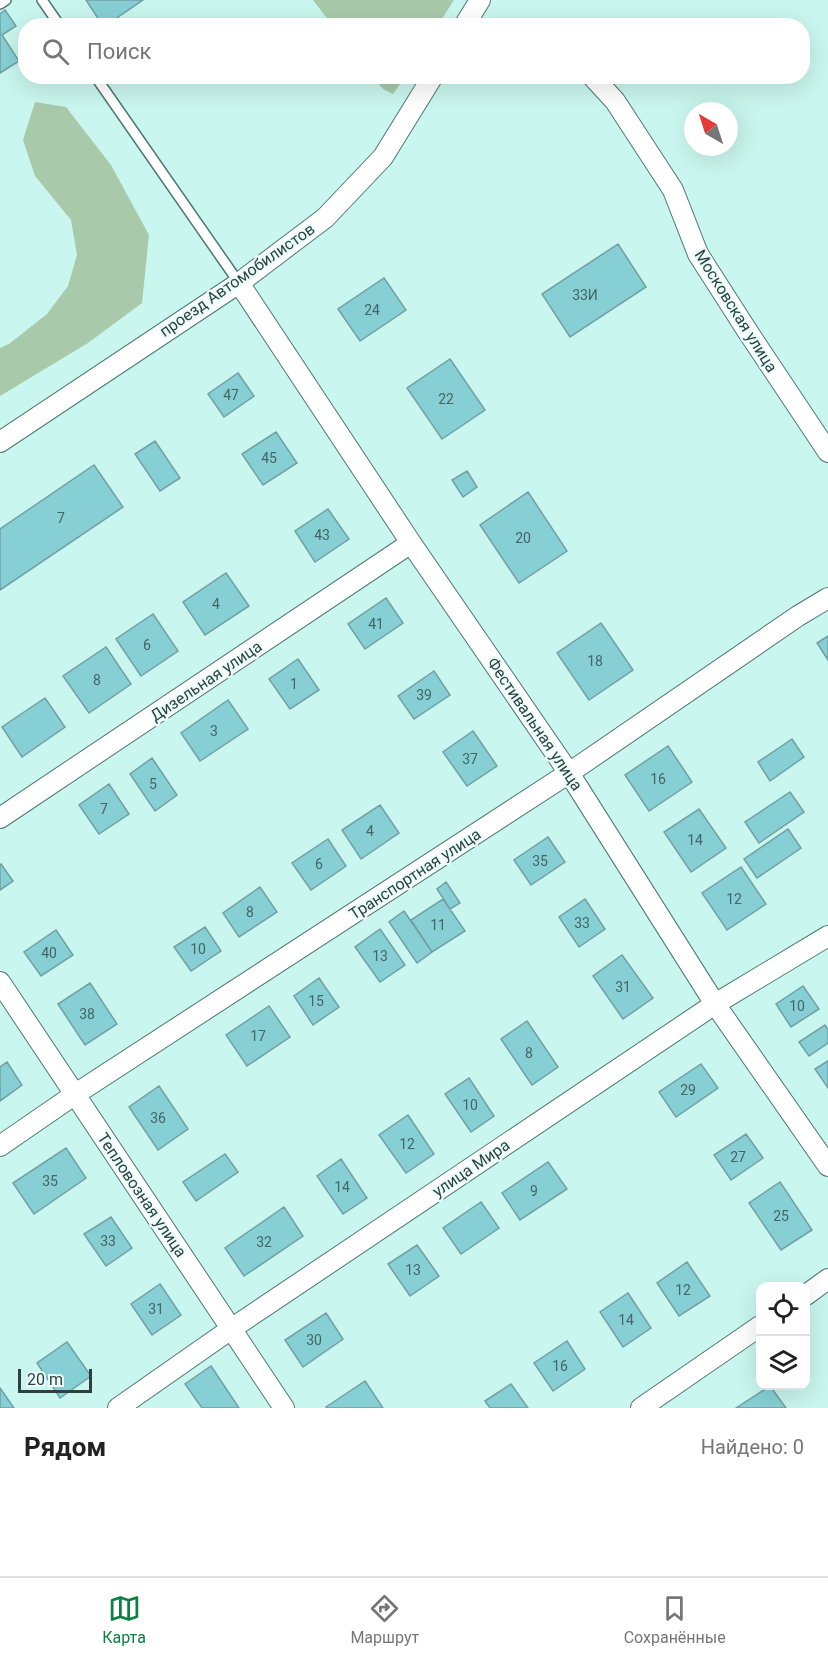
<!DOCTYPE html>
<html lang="ru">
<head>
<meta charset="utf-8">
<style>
  body { margin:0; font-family:Roboto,sans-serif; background:#f2f2f2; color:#222 }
  .controls { position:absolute; right:18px; bottom:18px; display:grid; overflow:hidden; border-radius:12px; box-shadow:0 6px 24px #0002 }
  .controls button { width:54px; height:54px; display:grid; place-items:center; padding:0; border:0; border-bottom:2px solid #e0e0e0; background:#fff; color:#222; font:30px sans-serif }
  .compass { position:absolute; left:684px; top:102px; width:54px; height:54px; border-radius:50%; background:#fff; box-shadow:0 6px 24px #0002; rotate:321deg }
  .scale { position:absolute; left:18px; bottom:15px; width:74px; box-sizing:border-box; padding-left:6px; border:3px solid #2e413e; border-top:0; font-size:16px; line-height:21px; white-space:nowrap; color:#2e413e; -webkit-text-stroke:4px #ebfdfa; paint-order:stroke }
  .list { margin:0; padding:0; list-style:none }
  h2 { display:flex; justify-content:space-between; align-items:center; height:78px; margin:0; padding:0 24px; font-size:26px }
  h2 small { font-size:20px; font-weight:400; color:#767676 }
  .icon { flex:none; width:33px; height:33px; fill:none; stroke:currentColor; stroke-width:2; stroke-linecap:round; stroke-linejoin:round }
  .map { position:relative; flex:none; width:828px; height:1408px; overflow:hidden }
  .search { position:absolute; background:#fff; box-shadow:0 6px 24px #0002; left:18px; right:18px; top:18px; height:66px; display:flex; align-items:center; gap:15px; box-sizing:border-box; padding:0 21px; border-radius:24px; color:#767676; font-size:22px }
  .sheet { height:168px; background:#fff }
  nav { display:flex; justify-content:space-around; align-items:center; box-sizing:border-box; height:84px; border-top:2px solid #e0e0e0; background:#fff; font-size:16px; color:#767676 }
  nav a { display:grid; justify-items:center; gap:3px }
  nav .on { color:#0b8043 }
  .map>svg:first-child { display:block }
  .green { fill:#a8caaa }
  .building { fill:#86d0d5; stroke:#739fa2; stroke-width:1.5 }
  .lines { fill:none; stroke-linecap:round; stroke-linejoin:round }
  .lane-casing { stroke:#4f7872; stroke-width:12 }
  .street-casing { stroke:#4f7872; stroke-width:22 }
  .lane { stroke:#fff; stroke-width:9 }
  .street { stroke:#fff; stroke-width:20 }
  .labels { text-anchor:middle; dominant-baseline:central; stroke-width:4.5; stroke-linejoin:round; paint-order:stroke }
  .number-label { font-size:14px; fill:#446564 }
  .street-label { font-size:16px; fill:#2e413e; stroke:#ebfdfa }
</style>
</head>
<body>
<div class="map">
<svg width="828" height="1408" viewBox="0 0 828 1408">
  <rect width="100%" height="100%" fill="#c9f6ee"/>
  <!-- green -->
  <path class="green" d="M313,0H454L438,25L333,26Z
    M373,77H405L393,94L383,89Z
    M35,102L66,107L111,165L149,235L142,303L88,343L0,396V348L9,344L47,314L68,286L77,255L71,220L35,176L23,140Z"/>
  <!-- building -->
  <path class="building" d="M86,0H143L105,26H103Z
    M5,10L16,26L2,35L19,61L0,73V14Z
    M618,244L646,287L570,337L542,294Z
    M384,278L406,310L360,341L338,309Z
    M450,359L485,410L442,439L407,388Z
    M238,373L254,396L224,417L208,394Z
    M276,432L297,463L263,485L242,454Z
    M155,441L180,478L160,491L135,454Z
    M94,465L123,507L0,590V529Z
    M467,471L477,487L463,497L452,480Z
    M528,492L567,551L519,583L480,525Z
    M328,509L349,539L315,562L295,531Z
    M226,573L249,606L205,635L183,602Z
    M386,598L403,623L365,649L348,624Z
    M153,614L178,651L141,676L116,639Z
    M601,623L633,670L589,700L557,653Z
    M828,636V660L817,643Z
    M106,647L131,684L89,713L63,676Z
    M298,659L319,690L290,709L269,679Z
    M434,671L450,695L414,719L398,696Z
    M45,698L65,727L22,757L2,727Z
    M228,700L248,729L200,761L181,733Z
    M473,731L497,766L467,786L443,752Z
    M792,739L804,757L770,781L758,762Z
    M668,746L692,782L649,811L625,775Z
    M152,758L177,795L155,811L130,774Z
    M109,784L129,814L99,834L79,805Z
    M790,792L804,812L759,843L745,822Z
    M380,805L399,833L361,859L342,830Z
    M699,809L726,848L691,872L664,832Z
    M788,829L801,848L757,878L744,859Z
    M548,837L565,862L531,885L514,860Z
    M328,839L346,866L311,890L292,863Z
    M1,864L13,881L0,890V865Z
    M741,867L766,904L727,930L702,893Z
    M446,882L460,903L450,909L437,889Z
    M260,887L277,912L239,937L223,913Z
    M443,899L465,931L432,952L411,920Z
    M585,899L605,929L579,947L559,917Z
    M404,911L432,952L417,963L389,922Z
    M205,927L221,951L191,971L174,947Z
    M380,929L405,965L380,982L355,947Z
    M56,930L73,955L41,976L24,952Z
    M622,955L653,998L623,1019L593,976Z
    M319,978L339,1007L313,1025L294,996Z
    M90,983L117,1024L85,1045L58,1004Z
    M803,986L819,1009L791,1027L776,1004Z
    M269,1006L290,1037L247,1066L226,1035Z
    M527,1021L558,1067L532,1085L501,1039Z
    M825,1025L828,1030V1043L809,1056L799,1042Z
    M828,1061V1088L815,1069Z
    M7,1062L22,1085L0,1101V1067Z
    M701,1064L718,1088L676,1117L659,1092Z
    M469,1078L494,1116L471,1132L445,1094Z
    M159,1086L188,1129L158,1150L129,1107Z
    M408,1115L434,1154L406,1173L379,1135Z
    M746,1134L763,1158L731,1180L714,1155Z
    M66,1148L86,1178L34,1214L13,1183Z
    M225,1154L238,1172L196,1201L183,1182Z
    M341,1159L367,1198L343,1214L317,1176Z
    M548,1162L567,1189L520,1220L502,1193Z
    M780,1182L812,1230L781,1250L749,1203Z
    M481,1202L499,1228L461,1254L443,1228Z
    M284,1207L303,1236L244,1276L225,1248Z
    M111,1217L132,1248L106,1266L84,1234Z
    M417,1245L439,1276L410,1296L388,1264Z
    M687,1262L710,1296L679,1316L657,1283Z
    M160,1284L181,1315L152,1335L131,1304Z
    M628,1293L651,1328L623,1347L600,1312Z
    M326,1313L343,1339L303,1367L285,1340Z
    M567,1341L585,1369L553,1391L534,1363Z
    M67,1342L91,1376L60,1398L37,1363Z
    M211,1366L239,1408H202L185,1384Z
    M365,1381L383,1408H327L326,1407Z
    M511,1384L528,1408H490L485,1401Z
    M770,1386L786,1408H736Z
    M0,1388L14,1408H0Z"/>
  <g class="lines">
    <defs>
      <path id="lane" d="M42,0L60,26
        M0,4L6,0
        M95,76L239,283"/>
      <path id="street" d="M464,26L480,0
        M592,76L615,101L673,190L698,254L748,332L828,452
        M239,283L411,543L569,773L715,1004L828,1166
        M0,442L239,283L325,218L383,157L433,76
        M0,818L411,543
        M0,982L284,1408
        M0,1146L74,1095L569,773L798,616L828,598
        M806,1295L828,1279
        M118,1408L231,1329L715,1004L828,936
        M641,1408L760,1326"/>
    </defs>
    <!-- lane casing -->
    <use href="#lane" class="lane-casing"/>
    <!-- street casing -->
    <use href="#street" class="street-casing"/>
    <!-- lane -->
    <use href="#lane" class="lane"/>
    <!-- street -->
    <use href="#street" class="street"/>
  </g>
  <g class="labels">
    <!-- number labels -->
    <g class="number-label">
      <text x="585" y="295">33И</text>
      <text x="372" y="310">24</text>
      <text x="231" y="395">47</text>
      <text x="446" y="399">22</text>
      <text x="269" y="458">45</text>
      <text x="61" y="518">7</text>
      <text x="322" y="535">43</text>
      <text x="523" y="538">20</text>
      <text x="216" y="604">4</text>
      <text x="376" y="624">41</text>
      <text x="147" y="645">6</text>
      <text x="595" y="661">18</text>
      <text x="97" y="680">8</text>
      <text x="294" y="684">1</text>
      <text x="424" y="695">39</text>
      <text x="214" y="731">3</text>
      <text x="470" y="759">37</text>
      <text x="658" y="779">16</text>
      <text x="153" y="784">5</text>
      <text x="104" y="809">7</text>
      <text x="370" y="831">4</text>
      <text x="695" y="840">14</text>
      <text x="540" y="861">35</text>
      <text x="319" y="864">6</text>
      <text x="734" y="899">12</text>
      <text x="250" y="912">8</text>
      <text x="582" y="923">33</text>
      <text x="438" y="925">11</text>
      <text x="198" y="949">10</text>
      <text x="49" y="953">40</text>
      <text x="380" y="956">13</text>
      <text x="623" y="987">31</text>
      <text x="316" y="1001">15</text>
      <text x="797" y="1006">10</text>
      <text x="87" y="1014">38</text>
      <text x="258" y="1036">17</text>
      <text x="529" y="1053">8</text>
      <text x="688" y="1090">29</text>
      <text x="470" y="1105">10</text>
      <text x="158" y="1118">36</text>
      <text x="407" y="1144">12</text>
      <text x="738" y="1157">27</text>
      <text x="50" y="1181">35</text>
      <text x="342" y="1187">14</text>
      <text x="534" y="1191">9</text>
      <text x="781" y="1216">25</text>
      <text x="108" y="1241">33</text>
      <text x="264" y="1242">32</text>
      <text x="413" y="1270">13</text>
      <text x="683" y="1290">12</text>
      <text x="156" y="1309">31</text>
      <text x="626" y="1320">14</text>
      <text x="314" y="1340">30</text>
      <text x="560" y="1366">16</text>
    </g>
    <!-- street labels -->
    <g class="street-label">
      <text transform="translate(237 280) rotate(-35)">проезд Автомобилистов</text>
      <text transform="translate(736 311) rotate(58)">Московская улица</text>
      <text transform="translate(206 681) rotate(-34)">Дизельная улица</text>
      <text transform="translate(535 724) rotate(56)">Фестивальная улица</text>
      <text transform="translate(415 874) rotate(-33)">Транспортная улица</text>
      <text transform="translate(471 1168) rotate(-34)">улица Мира</text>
      <text transform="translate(142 1195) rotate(56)">Тепловозная улица</text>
    </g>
  </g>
</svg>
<div class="controls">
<button><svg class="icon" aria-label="locate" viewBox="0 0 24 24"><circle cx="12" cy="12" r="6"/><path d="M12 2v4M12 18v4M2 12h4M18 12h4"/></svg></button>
<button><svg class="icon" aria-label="layers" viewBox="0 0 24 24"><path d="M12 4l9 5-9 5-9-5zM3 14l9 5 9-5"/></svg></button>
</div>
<svg class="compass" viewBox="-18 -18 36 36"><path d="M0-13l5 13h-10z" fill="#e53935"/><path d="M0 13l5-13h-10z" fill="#767676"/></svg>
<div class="scale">20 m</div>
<div class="search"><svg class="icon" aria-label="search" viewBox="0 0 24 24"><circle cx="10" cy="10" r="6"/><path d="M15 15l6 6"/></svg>Поиск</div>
</div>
<section class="sheet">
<h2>Рядом<small>Найдено: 0</small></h2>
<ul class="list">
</ul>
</section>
<nav>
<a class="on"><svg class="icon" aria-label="map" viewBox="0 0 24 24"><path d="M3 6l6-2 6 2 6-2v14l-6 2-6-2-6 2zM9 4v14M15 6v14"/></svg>Карта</a>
<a><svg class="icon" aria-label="directions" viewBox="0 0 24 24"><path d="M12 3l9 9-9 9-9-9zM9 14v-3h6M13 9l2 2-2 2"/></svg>Маршрут</a>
<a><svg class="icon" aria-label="saved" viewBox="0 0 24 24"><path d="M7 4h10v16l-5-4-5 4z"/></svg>Сохранённые</a>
</nav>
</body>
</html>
